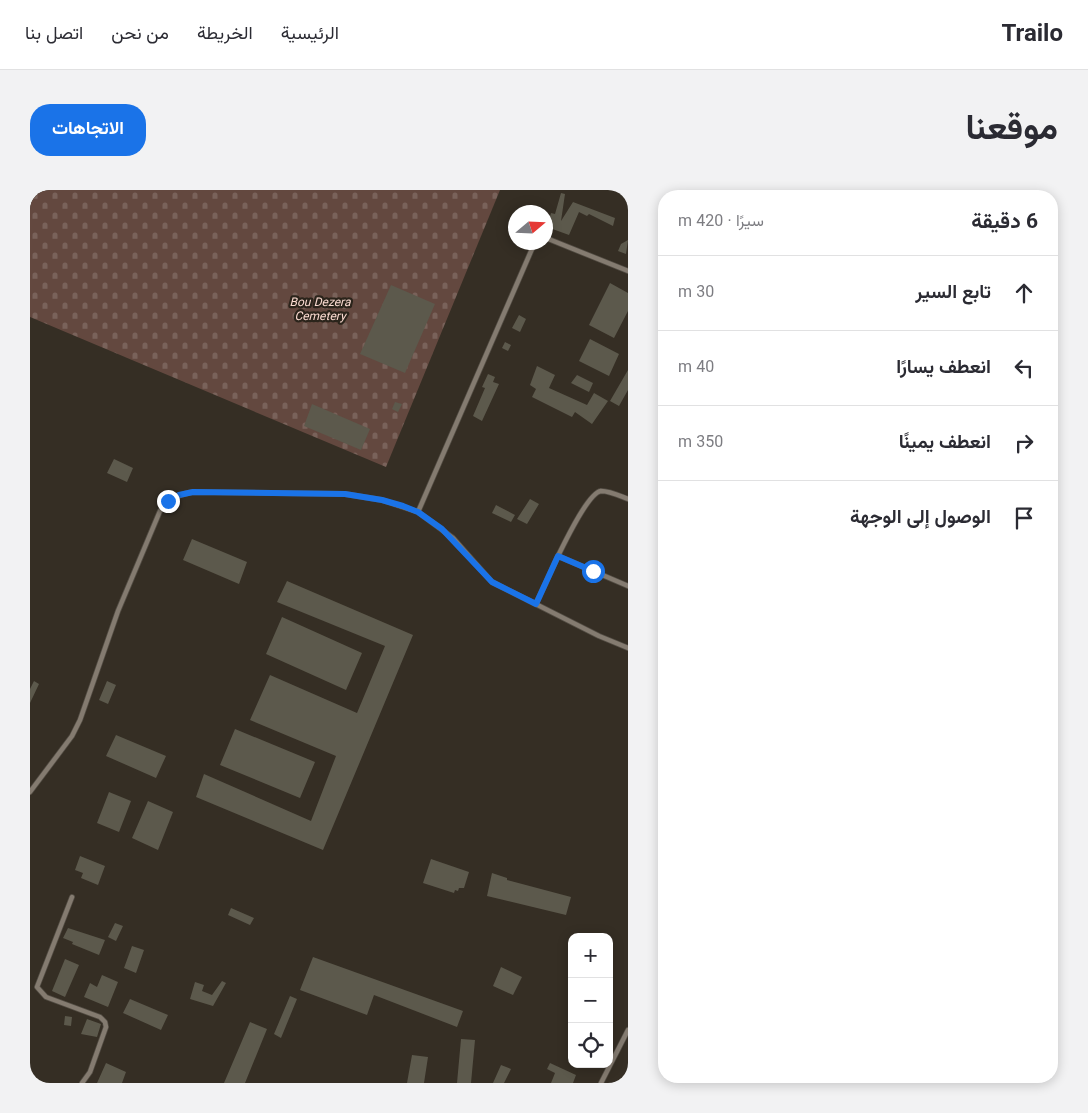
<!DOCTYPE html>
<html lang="ar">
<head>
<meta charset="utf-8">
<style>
  body { margin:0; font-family:Georgia,Vazirmatn,serif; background:#f2f2f3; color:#2b2b33; direction:rtl }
  .controls { position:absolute; right:15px; bottom:15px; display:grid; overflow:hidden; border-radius:10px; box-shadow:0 2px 12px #0003 }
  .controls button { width:45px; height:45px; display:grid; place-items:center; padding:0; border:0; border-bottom:1px solid #e1e1e2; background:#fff; color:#2b2b33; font:25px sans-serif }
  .compass { position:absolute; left:478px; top:15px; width:45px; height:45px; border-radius:50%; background:#fff; box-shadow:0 2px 12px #0003; rotate:71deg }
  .stop { position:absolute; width:15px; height:15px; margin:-11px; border:4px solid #1a73e8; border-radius:50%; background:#fff }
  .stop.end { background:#1a73e8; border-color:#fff; box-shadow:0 1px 5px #0008 }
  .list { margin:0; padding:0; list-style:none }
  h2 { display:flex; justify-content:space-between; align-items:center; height:65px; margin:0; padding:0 20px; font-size:21px }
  h2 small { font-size:16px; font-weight:400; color:#7c7c81 }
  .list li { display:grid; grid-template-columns:32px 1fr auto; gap:15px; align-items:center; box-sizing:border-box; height:75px; padding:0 20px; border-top:1px solid #e1e1e2 }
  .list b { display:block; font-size:19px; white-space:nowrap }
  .list em { font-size:16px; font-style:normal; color:#7c7c81 }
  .icon { flex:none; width:28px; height:28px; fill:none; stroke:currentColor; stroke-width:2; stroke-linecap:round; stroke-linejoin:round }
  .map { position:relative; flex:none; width:598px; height:893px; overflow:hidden; direction:ltr; border-radius:20px }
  header { display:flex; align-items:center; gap:30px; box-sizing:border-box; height:70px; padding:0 25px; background:#fff; border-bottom:1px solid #e1e1e2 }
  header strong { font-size:24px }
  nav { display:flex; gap:28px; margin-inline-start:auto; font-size:18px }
  .intro { display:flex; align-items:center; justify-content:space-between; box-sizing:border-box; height:120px; padding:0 30px }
  h1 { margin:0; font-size:35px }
  .button { padding:12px 22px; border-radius:20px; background:#1a73e8; color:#fff; font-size:18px; font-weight:700 }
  main { display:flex; gap:30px; padding:0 30px }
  aside { flex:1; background:#fff; border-radius:20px; box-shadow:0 2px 12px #0003 }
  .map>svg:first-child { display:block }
  .cemetery { fill:url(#cemetery-stones) }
  .building { fill:#5c594c }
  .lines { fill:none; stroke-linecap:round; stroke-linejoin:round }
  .service-casing { stroke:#524c43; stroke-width:6 }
  .service { stroke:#847b70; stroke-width:4.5 }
  .route { stroke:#1a73e8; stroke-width:6 }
  .labels { text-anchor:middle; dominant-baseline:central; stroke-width:4.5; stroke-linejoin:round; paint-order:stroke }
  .park-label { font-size:12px; font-style:italic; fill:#fbdbd1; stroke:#2b241b }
</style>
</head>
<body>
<header>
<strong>Trailo</strong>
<nav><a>الرئيسية</a><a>الخريطة</a><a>من نحن</a><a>اتصل بنا</a></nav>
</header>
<div class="intro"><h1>موقعنا</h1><a class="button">الاتجاهات</a></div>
<main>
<aside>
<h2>6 دقيقة<small>سيرًا · 420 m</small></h2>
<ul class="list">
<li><svg class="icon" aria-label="ahead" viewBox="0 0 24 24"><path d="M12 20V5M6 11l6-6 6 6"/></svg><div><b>تابع السير</b></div><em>30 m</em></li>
<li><svg class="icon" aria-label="left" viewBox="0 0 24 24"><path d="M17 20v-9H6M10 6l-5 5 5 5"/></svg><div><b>انعطف يسارًا</b></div><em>40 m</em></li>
<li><svg class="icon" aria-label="right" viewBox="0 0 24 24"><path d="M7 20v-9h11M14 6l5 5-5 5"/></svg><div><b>انعطف يمينًا</b></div><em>350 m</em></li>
<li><svg class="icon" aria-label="arrive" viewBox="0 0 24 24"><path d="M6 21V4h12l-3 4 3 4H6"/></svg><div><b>الوصول إلى الوجهة</b></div></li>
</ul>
</aside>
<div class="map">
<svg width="598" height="893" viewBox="0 0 598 893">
  <defs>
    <pattern id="cemetery-stones" width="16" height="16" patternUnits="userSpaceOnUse" patternTransform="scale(1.25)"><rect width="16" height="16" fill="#63483f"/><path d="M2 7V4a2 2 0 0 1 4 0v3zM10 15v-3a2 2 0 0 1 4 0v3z" fill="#79625a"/></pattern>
  </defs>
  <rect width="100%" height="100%" fill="#352e24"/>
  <!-- cemetery -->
  <path class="cemetery" d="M0,0H470L356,277L0,127Z"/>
  <!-- building -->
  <path class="building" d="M531,3L535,4L531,31L543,12L585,28L583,36L559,24L557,26L549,22L539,45L517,37L521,23L525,24Z
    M598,50L596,64L588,61L591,54Z
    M580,93L598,103V121L584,148L559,135Z
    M361,95L405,114L375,183L330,164Z
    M489,125L496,129L490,142L482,138Z
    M560,149L589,164L579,186L549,171Z
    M475,152L481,155L478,161L472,158Z
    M507,176L525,185L519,198L557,215L564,203L578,211L562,234L545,222L542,227L502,207L506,199L500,195Z
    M598,180V200L589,216L580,211Z
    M458,184L465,187L463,192L469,194L452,231L443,226L455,198L452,197Z
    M547,185L563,193L559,202L541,193Z
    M365,212L372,214L368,222L362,219Z
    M282,214L340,239L331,260L274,236Z
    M84,269L103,278L97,292L77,283Z
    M500,309L509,314L497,334L487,329Z
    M466,315L485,325L481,332L462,323Z
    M162,349L217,372L209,394L153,370Z
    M257,391L383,445L293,660L166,607L174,584L281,631L306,566L220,530L240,485L327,523L355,456L247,412Z
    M252,427L332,463L316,500L236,464Z
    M4,491L9,494L0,513V499Z
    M77,491L86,495L78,514L69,510Z
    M205,539L285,572L270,608L190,575Z
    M86,545L136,566L126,588L76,566Z
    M79,602L101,611L89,642L67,633Z
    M118,611L143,622L128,660L102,648Z
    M50,666L75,676L68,695L51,688L53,683L45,680Z
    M401,669L439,682L434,698H429L428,701L425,700L424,703L393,693Z
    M462,683L477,688V690L541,707L536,725L457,706Z
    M201,718L224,728L220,735L198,725Z
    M85,733L93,736L86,751L78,747Z
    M38,738L75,750L69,765L42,754L43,752L33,748Z
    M102,756L114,760L106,783L94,778Z
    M283,767L433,821L427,837L344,805L337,825L270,800Z
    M35,769L49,775L35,807L22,801Z
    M471,777L492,787L483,805L463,796Z
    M72,785L88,792L78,817L54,807L60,793L67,797Z
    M192,791L196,793L183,816L160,809L165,792L174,795L172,801L182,805Z
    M260,806L267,809L251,848L244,844Z
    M100,809L138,825L131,840L93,823Z
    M35,826L42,827L41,836L34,835Z
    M57,829L71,834L67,847L51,844Z
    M220,832L237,839L215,893H194Z
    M431,849L445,850L441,893H427Z
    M382,865L398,867L394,893H377Z
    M76,873L96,882L92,893H67Z
    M520,873L546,885L543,893H521L525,883L517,879Z
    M471,875L481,879L474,893H463Z"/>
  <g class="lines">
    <defs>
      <path id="service" d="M516,48L598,81
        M598,309C590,306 580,301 571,301C558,303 534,354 528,366L598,396
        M388,322L505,52
        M506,414L528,366
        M0,602L42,546L50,530L88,421L130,321C139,308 148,305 163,302L315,304L352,310L388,322L423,348L462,392L569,446L598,458
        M42,707L7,797L16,807L70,827L75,832L76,837L60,882L52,893
        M571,893L598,840"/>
    </defs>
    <!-- service casing -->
    <use href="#service" class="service-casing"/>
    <!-- service -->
    <use href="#service" class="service"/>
  </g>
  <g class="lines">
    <!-- route -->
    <path class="route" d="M138,311L149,305L163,302L315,304L352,310L373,316L388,322L412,339L462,392L506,414L528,366L563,381"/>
  </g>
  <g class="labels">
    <!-- park labels -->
    <g class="park-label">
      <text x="290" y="113">Bou Dezera<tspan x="290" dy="14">Cemetery</tspan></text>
    </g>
  </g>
</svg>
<div class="controls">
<button>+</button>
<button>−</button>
<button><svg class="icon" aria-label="locate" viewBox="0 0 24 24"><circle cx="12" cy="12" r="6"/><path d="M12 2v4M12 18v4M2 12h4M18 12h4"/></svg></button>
</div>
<svg class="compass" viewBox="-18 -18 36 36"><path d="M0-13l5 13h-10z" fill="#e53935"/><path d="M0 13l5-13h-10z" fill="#7c7c81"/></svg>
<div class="stop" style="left:563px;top:381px"></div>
<div class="stop end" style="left:138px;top:311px"></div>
</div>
</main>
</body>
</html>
